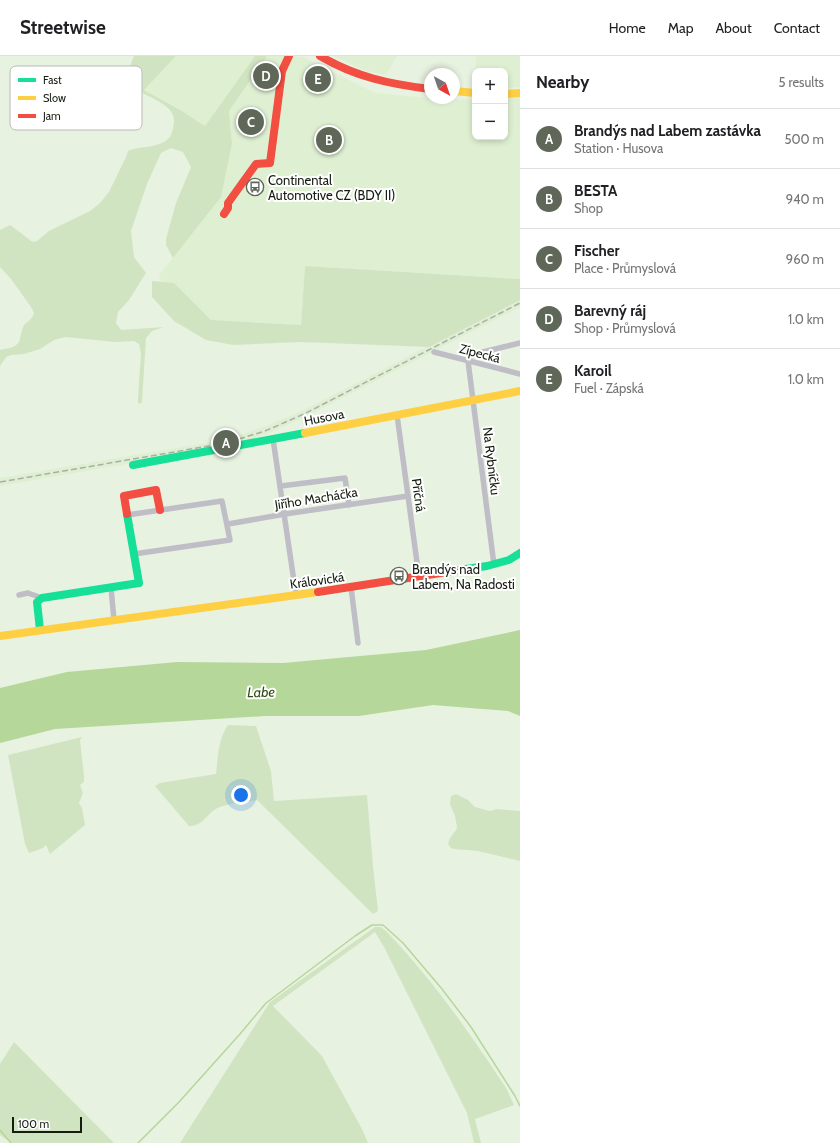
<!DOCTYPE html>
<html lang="en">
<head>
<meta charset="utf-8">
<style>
  body { margin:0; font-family:Cabin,sans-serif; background:#f6f6f6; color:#202124 }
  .controls { position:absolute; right:12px; top:12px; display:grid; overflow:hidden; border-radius:8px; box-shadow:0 2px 6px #0003 }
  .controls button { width:36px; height:36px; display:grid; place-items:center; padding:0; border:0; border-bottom:1px solid #e0e0e0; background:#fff; color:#202124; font:20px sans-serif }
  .compass { position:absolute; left:424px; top:12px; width:36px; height:36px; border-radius:50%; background:#fff; box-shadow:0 2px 6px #0003; rotate:140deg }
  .scale { position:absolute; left:12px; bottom:10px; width:70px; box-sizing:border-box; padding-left:4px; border:2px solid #151c10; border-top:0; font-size:11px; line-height:14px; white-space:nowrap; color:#151c10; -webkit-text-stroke:3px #fff; paint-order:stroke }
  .you { position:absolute; left:241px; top:739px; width:14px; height:14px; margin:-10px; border:3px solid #fff; border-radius:50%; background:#1a73e8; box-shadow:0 0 0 6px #1a73e833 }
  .badge { display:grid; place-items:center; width:26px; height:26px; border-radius:50%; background:#5f6759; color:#fff; font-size:13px; font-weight:700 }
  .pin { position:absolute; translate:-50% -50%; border:2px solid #fff; box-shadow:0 1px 4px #0006 }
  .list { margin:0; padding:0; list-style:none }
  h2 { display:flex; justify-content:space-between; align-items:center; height:52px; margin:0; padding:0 16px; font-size:17px }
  h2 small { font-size:13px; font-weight:400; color:#757577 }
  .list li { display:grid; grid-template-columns:26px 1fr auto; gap:12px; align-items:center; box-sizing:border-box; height:60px; padding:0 16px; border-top:1px solid #e0e0e0 }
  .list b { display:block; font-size:15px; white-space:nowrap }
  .list p { margin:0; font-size:13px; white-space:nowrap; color:#757577 }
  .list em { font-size:13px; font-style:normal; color:#757577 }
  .map { position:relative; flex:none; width:520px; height:1087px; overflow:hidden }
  header { display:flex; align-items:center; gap:24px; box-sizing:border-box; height:56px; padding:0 20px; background:#fff; border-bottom:1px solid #e0e0e0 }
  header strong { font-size:19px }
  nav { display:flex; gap:22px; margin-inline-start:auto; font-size:14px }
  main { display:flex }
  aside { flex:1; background:#fff }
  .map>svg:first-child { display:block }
  .built { fill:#dff0d2 }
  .green { fill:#d1e4c2 }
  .water { fill:#b5d799 }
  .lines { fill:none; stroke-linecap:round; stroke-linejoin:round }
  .stream { stroke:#b5d799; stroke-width:1.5 }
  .street { stroke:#bfbec6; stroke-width:5.5 }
  .fast { stroke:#16e098; stroke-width:8 }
  .slow { stroke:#ffcf43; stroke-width:8 }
  .jam { stroke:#f24e42; stroke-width:8 }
  .rail { stroke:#aaadaa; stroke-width:1.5; stroke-dasharray:6 3; stroke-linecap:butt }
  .labels { text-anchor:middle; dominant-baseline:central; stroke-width:4; stroke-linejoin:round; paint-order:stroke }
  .poi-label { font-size:13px; fill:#151c10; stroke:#fff; text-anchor:start }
  .street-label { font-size:13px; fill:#151c10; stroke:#fff }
  .water-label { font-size:14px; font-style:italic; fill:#314c14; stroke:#fff }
  .key { fill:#fff; stroke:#b9bbb7; stroke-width:1 }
  .key-label { font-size:11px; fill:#151c10 }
</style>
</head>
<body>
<header>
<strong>Streetwise</strong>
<nav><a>Home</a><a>Map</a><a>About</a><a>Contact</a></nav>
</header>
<main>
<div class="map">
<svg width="520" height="1087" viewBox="0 0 520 1087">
  <rect width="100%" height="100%" fill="#e8f2e0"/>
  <!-- built -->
  <path class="built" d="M176,0H255L205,70L182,55L144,34Z
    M267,0H291L303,1L375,37L450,44L475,43V81H505V41L520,40V223L305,210L301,269L211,264L174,228L161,226L159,218L168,208L221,141L232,88L229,55Z
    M333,0H397L386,19L366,15Z
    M474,0H520V31L505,32V15H475V31H473L476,6V2Z
    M520,243V251L305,361L267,378L252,383L207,394L0,430V422L206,387L237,380L264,371L302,355Z"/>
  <!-- green -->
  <path class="green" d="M134,0H176L144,34L182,55L205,70L255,0H267L229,55L232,88L221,141L173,202L166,189V183L176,147L191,111L183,96L171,92L161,97L147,128L131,175L134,201L146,217L129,244L118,256L116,267L121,274L164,271L152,275L146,282L142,346L140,348L138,347V342L141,297L139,288L134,285L115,286L65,281L54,284L40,293L24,298L11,299L6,301L0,310V294C8,292 19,292 20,282C21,278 22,273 24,269C28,265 32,264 34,257L31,251L11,223L0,211V174L10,169L21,177L31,185L34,186L37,185L49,175L90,155L100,147L109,136L126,101L128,95L130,94C142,90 158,92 168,83C171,80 172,77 173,72C174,68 175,62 172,57C167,46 128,30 116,28C112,27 107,28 104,30C98,34 97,43 97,50L93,51L90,44L88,35L92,33L101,21L126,17L128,15Z
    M305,210L520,223V244L429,291L301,286L233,289L206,284L174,265L152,241V225L174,227L211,264L301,269Z
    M228,669L256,670L271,715L274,745L367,739L373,810L378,855L373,858L257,744C246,746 224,747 214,754C206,760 201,771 189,770L155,730L160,727L216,718C218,701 218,683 228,669Z
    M82,681L80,684L84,720V726L80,729L83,737L79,747L82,752L85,769L50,798L46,789L43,792L29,797L25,788L8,699Z
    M456,738L468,744L475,751L490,755L497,753L520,755V805L478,795L454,793L451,792L448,788L450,782L456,774L457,771L455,760L450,748L451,740Z
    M375,871H381L387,876C432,923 470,977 506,1032L514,1049L475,1063L481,1087H474L467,1057L384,891L375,876L273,950L322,1000L362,1073L368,1087H180L270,946Z
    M14,986L114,1087H11L0,1079V1008Z"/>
  <!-- water -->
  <path class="water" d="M520,574V660L508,655L433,649L359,660H265L55,673L0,687V632L67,616L177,606L283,607L426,594Z"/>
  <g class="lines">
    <!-- stream -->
    <path class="stream" d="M0,1074L11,1087
      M138,1087L179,1046L240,978L266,947L355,880L372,869H383L403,887L442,933L471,971L515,1040L520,1050"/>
    <!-- street -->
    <path class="street" d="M434,296L520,318
      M397,359L419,521
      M273,383L296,539
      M281,430L345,422L349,449
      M127,459L222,445L230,484L134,498
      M228,468L285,458L408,440
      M494,509L468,305L473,299L479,297L520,287
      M351,531L358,587
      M111,532L114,564
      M19,539L28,537L42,542"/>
    <!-- fast -->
    <path class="fast" d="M133,409L305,377
      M466,513L487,510L509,504L520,497
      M40,574L37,546L42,542L139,527L127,458"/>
    <!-- slow -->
    <path class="slow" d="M454,35L475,37
      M505,38L520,37
      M305,377L520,335
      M0,580L318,536"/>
    <!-- jam -->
    <path class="jam" d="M320,0C356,21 389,28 430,33
      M224,158L228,152V147L256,108L270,107L282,15L289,0
      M127,458L124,440L156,434L160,454
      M318,536L466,513"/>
    <!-- rail -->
    <path class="rail" d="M0,426L226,387L265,375L304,358L520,247"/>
  </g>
  <!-- icons -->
  <defs>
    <symbol id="bus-ring" viewBox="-11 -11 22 22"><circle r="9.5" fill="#fff" stroke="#5f6759" stroke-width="1.5"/><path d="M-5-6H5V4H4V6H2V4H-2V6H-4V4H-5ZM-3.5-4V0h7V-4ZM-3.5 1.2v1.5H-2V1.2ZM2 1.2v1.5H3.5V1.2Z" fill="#5f6759"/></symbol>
  </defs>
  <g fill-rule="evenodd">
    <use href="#bus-ring" x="245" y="121" width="20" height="20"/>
    <use href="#bus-ring" x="389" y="510" width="20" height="20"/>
  </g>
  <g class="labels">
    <!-- poi labels -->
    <g class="poi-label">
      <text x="268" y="124">Continental<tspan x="268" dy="15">Automotive CZ (BDY II)</tspan></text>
      <text x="412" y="513">Brandýs nad<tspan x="412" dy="15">Labem, Na Radosti</tspan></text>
    </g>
    <!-- street labels -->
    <g class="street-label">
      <text transform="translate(480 297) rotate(15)">Zípecká</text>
      <text transform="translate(324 361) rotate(-11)">Husova</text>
      <text transform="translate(492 405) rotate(83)">Na Rybníčku</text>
      <text transform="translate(419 439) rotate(82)">Příčná</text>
      <text transform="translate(316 442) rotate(-9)">Jiřího Macháčka</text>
      <text transform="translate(317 524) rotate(-8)">Královická</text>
    </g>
    <!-- water labels -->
    <g class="water-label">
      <text transform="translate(261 636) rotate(-1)">Labe</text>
    </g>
  </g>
  <!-- legend -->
  <rect x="10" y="10" width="132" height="64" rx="6" class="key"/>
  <rect x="18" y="22" width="18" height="4" fill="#16e098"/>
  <rect x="18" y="40" width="18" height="4" fill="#ffcf43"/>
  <rect x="18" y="58" width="18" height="4" fill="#f24e42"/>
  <g class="key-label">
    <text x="43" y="28">Fast</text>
    <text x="43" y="46">Slow</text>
    <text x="43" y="64">Jam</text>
  </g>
</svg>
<div class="controls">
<button>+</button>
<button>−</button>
</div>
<svg class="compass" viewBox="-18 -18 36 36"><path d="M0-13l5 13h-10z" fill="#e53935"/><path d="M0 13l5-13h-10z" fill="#757577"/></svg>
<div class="scale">100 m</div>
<div class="you"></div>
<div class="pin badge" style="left:226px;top:387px">A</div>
<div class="pin badge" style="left:329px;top:84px">B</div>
<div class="pin badge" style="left:251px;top:66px">C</div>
<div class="pin badge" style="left:266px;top:20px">D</div>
<div class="pin badge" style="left:318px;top:23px">E</div>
</div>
<aside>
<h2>Nearby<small>5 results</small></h2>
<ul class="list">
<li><span class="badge">A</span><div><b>Brandýs nad Labem zastávka</b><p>Station · Husova</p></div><em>500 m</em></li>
<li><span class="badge">B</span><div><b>BESTA</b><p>Shop</p></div><em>940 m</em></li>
<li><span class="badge">C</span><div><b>Fischer</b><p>Place · Průmyslová</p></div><em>960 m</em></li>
<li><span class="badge">D</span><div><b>Barevný ráj</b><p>Shop · Průmyslová</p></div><em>1.0 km</em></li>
<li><span class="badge">E</span><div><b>Karoil</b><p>Fuel · Zápská</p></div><em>1.0 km</em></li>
</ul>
</aside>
</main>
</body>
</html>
